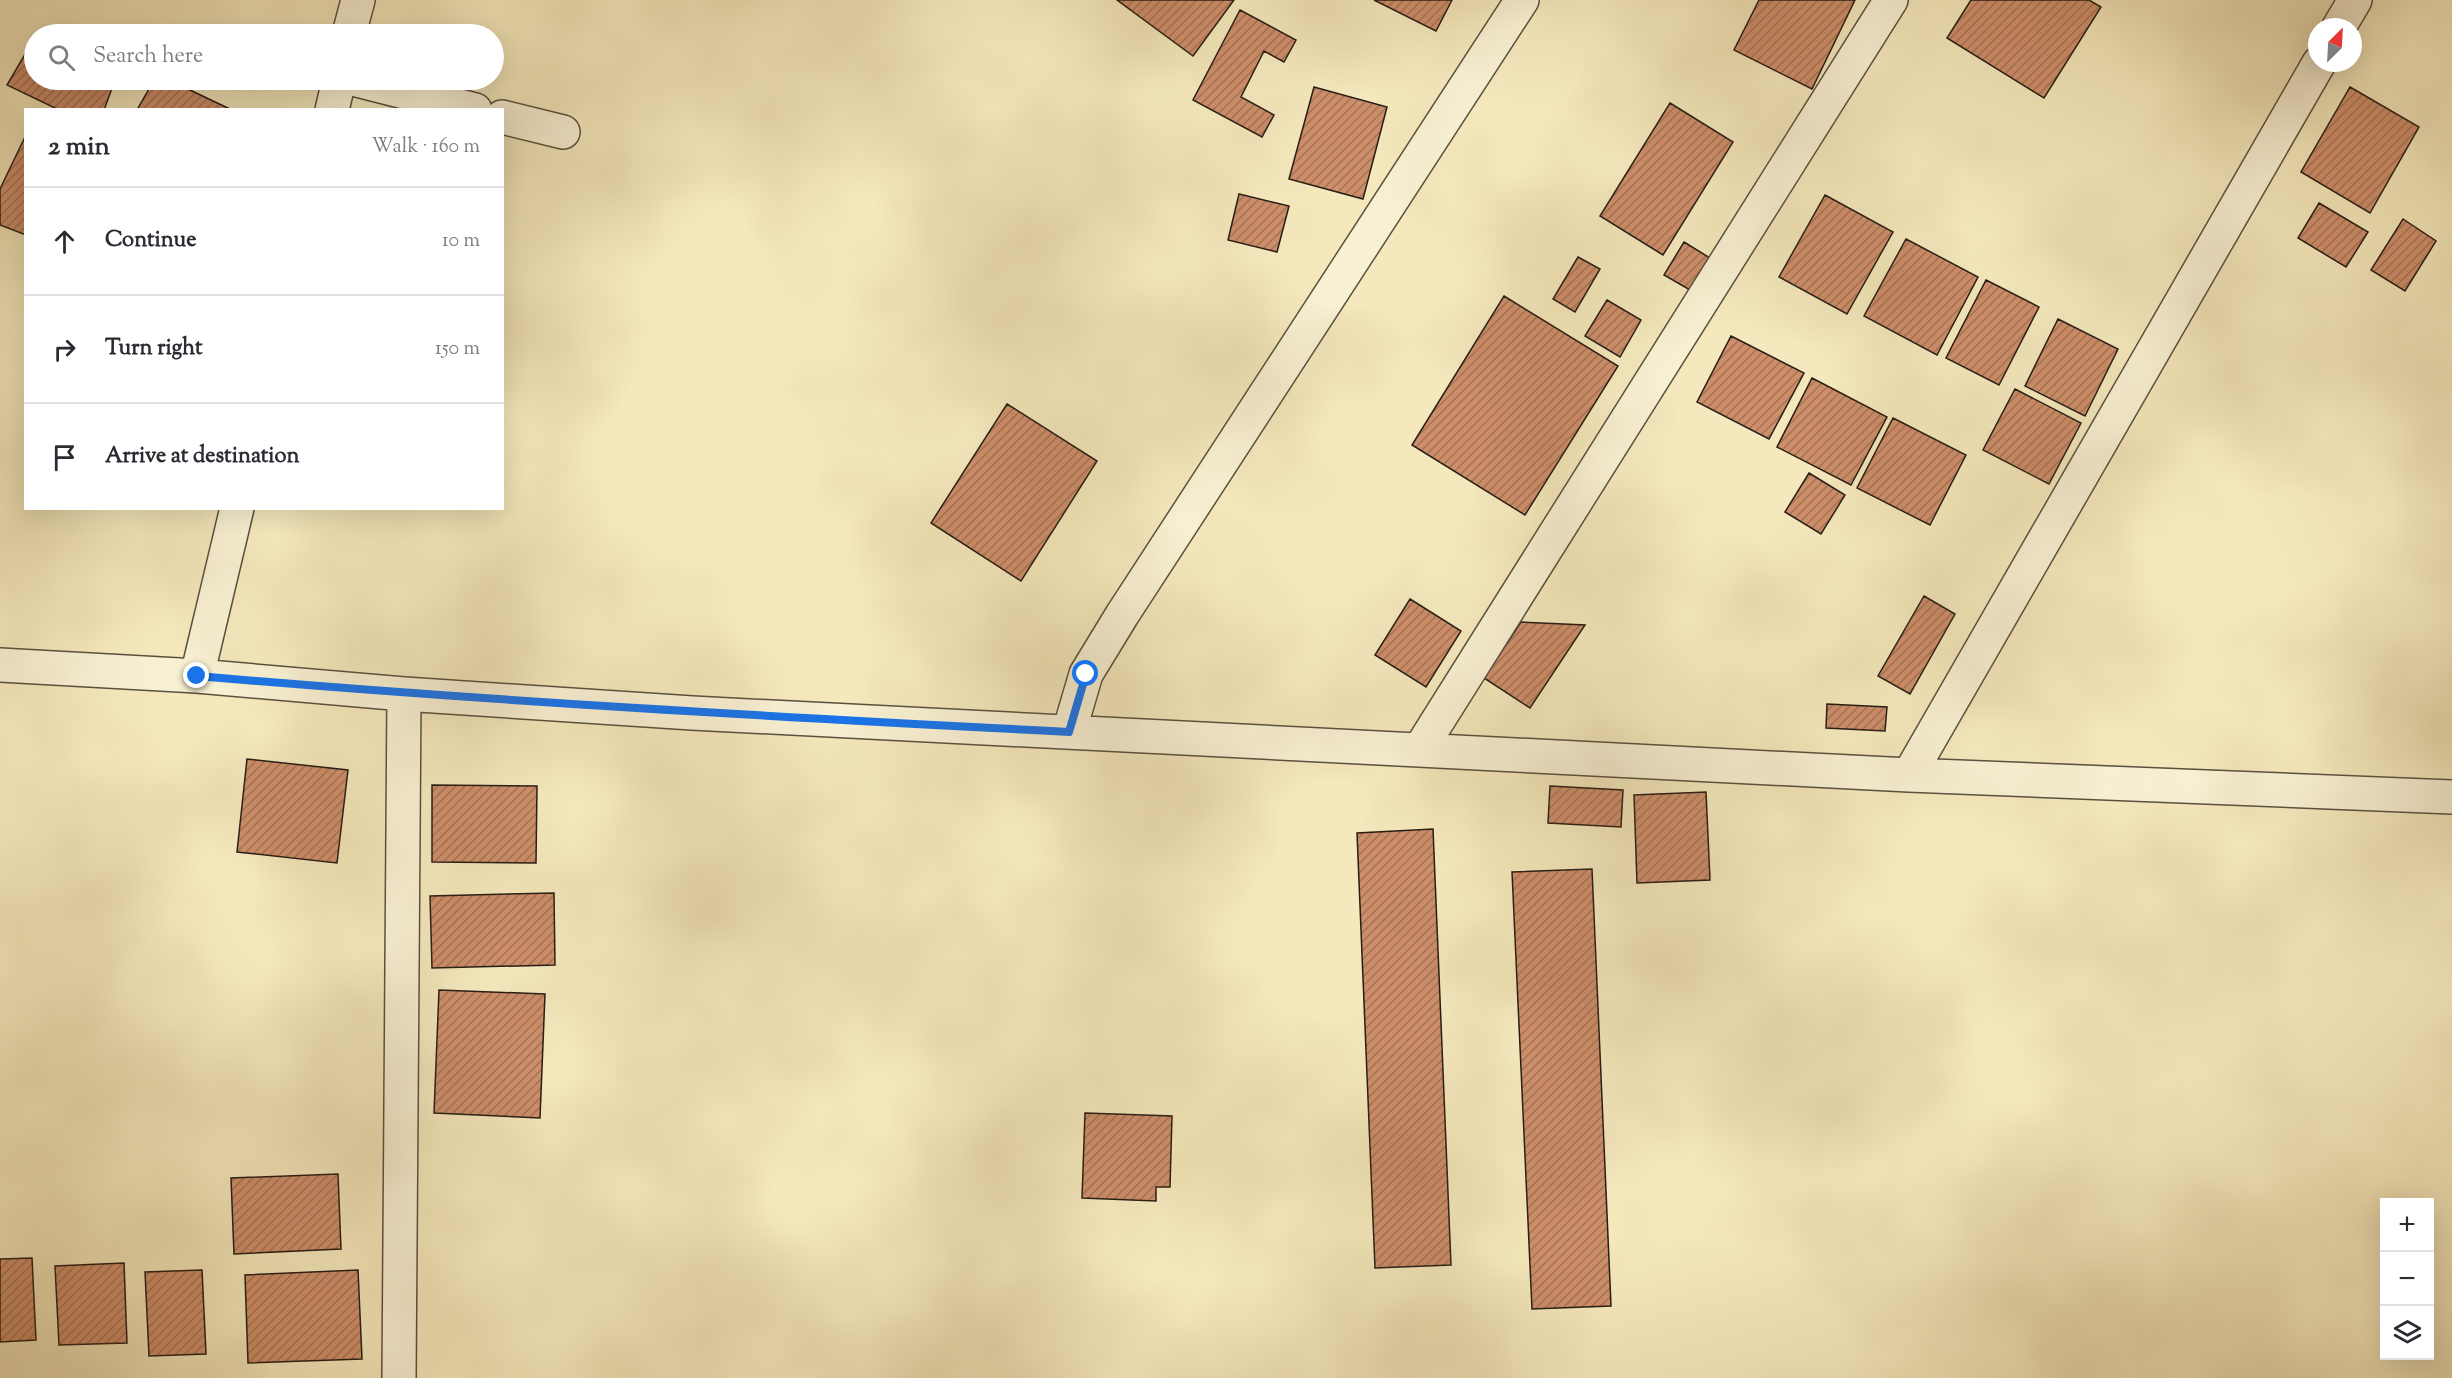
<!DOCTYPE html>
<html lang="en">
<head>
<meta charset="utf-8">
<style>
  body { margin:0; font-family:"Sorts Mill Goudy",serif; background:#f7f7f7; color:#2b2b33 }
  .controls { position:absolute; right:18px; bottom:18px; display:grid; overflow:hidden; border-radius:0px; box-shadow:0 6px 24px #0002 }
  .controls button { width:54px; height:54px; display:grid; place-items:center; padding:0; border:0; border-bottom:2px solid #e1e1e2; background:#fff; color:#2b2b33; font:30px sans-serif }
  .compass { position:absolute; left:2308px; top:18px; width:54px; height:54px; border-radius:50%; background:#fff; box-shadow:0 6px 24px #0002; rotate:24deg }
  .stop { position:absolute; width:18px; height:18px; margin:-14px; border:4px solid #1a73e8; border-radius:50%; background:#fff }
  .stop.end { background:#1a73e8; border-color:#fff; box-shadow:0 2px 6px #0008 }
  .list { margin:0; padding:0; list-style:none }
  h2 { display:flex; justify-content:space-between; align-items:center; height:78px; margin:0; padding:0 24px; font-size:26px }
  h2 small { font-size:20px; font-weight:400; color:#7c7c81 }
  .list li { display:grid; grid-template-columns:39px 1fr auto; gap:18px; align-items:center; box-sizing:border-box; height:108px; padding:0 24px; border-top:2px solid #e1e1e2 }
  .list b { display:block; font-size:22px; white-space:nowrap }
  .list em { font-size:20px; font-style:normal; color:#7c7c81 }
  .icon { flex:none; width:33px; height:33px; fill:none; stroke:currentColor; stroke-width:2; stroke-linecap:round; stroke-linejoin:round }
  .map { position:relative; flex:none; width:2452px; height:1378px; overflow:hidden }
  .search { position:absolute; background:#fff; box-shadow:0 6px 24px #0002; left:24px; top:24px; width:480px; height:66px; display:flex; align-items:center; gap:15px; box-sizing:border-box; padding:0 21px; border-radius:33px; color:#7c7c81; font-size:22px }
  .panel { position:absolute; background:#fff; box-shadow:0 6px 24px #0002; left:24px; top:108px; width:480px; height:402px; border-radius:0px }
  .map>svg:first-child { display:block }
  .building { fill:url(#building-hatch); stroke:#261d15; stroke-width:1.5 }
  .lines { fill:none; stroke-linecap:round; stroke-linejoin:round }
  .minor-casing { stroke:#5a503f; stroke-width:36 }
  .minor { stroke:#f8f0d3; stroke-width:33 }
  .route { stroke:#1a73e8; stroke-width:8 }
</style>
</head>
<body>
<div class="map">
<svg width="2452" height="1378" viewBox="0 0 2452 1378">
  <defs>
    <pattern id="building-hatch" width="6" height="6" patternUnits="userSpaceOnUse" patternTransform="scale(1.5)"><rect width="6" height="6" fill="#cd8e6a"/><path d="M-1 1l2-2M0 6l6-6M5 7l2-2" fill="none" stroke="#a67356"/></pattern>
  </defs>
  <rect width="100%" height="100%" fill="#f4e8bc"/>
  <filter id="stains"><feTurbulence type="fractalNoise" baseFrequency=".00333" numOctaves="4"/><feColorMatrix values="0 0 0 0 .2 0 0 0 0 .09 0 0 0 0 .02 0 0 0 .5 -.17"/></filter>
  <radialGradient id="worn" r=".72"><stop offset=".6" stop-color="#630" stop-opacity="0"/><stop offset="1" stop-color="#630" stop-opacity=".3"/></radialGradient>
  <!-- building -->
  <path class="building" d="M1117,0H1234L1193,56Z
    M1374,0H1452L1436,31Z
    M1759,0H1855L1812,89L1734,50Z
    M1971,0H2089L2101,7L2044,98L1947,38Z
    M1240,10L1296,40L1284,62L1264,51L1241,97L1274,115L1262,137L1193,100Z
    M34,39V80H115L104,110H59L7,85Z
    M154,80H169L232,110H137Z
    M1314,87L1387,107L1363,199L1289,179Z
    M2350,87L2419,127L2370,213L2301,172Z
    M1670,103L1733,142L1663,255L1600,216Z
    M25,137L26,138V235L0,225V189Z
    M1239,194L1289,206L1277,252L1228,240Z
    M1825,195L1893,232L1847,314L1779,277Z
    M2319,203L2368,232L2346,267L2298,238Z
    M2403,219L2436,241L2405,291L2371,270Z
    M1906,239L1978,277L1937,355L1864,316Z
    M1684,242L1710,258L1690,290L1664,275Z
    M1578,257L1600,269L1575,312L1553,299Z
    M1986,280L2039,307L1999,385L1946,358Z
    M1504,296L1618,366L1525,515L1412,445Z
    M1607,300L1641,320L1620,357L1585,336Z
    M2058,319L2118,349L2085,416L2025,386Z
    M1731,336L1804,373L1769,439L1697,402Z
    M1812,378L1887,417L1851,485L1777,447Z
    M2015,389L2081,423L2049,484L1983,450Z
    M1007,404L1097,461L1021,581L931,523Z
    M1893,418L1966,455L1930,525L1857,488Z
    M1809,473L1845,495L1821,534L1785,512Z
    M1924,596L1955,614L1910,694L1878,676Z
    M1410,599L1461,631L1426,687L1375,655Z
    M1521,622L1585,625L1530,708L1484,678Z
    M1827,704L1887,707L1885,731L1826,728Z
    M247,759L348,770L337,863L237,852Z
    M432,785L537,786L536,863L432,862Z
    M1550,786L1623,790L1621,827L1548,823Z
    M1706,792L1710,880L1637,883L1634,795Z
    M1433,829L1451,1265L1375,1268L1357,833Z
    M1592,869L1611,1306L1532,1309L1512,872Z
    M554,893L555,965L432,968L430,896Z
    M439,990L545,994L540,1118L434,1113Z
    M1085,1113L1172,1116L1170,1187H1156V1201L1082,1198Z
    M338,1174L341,1249L234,1254L231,1178Z
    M32,1258L36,1340L0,1342V1259Z
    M124,1263L127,1343L59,1345L55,1266Z
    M202,1270L206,1354L149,1356L145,1272Z
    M358,1270L362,1359L248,1363L245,1275Z"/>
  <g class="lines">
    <defs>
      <path id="minor" d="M2339,27L2355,0
        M349,34L358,0
        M357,80L475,110
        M332,110L339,80
        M502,117L563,132
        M0,665L197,676L404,694L692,713L1909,775L2452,797
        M197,676L237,508
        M1069,732L1086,674L1122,615L1522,0
        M1420,749L1891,0
        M1909,775L2319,63
        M399,1378L404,694"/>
    </defs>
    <!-- minor casing -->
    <use href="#minor" class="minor-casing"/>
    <!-- minor -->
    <use href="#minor" class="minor"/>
  </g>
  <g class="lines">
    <!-- route -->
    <path class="route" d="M197,676C487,701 778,717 1069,732L1086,674"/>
  </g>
  <rect width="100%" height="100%" filter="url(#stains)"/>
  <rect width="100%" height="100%" fill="url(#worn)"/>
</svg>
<div class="controls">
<button>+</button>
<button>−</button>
<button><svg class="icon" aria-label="layers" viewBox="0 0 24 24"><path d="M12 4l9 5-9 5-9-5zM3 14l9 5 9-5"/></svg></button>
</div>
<svg class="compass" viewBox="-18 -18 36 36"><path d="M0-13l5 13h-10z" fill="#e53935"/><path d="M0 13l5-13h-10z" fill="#7c7c81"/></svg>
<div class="stop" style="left:1086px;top:674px"></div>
<div class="stop end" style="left:197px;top:676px"></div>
<div class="search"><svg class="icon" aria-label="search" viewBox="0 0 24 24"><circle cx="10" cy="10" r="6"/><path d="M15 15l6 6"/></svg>Search here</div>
<section class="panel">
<h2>2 min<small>Walk · 160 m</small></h2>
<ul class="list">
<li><svg class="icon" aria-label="ahead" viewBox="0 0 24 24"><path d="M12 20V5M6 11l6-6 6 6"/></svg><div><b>Continue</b></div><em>10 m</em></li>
<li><svg class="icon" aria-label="right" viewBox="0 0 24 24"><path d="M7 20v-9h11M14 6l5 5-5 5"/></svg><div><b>Turn right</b></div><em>150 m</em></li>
<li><svg class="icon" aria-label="arrive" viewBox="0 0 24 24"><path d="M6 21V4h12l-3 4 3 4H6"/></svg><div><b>Arrive at destination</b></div></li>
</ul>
</section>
</div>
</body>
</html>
